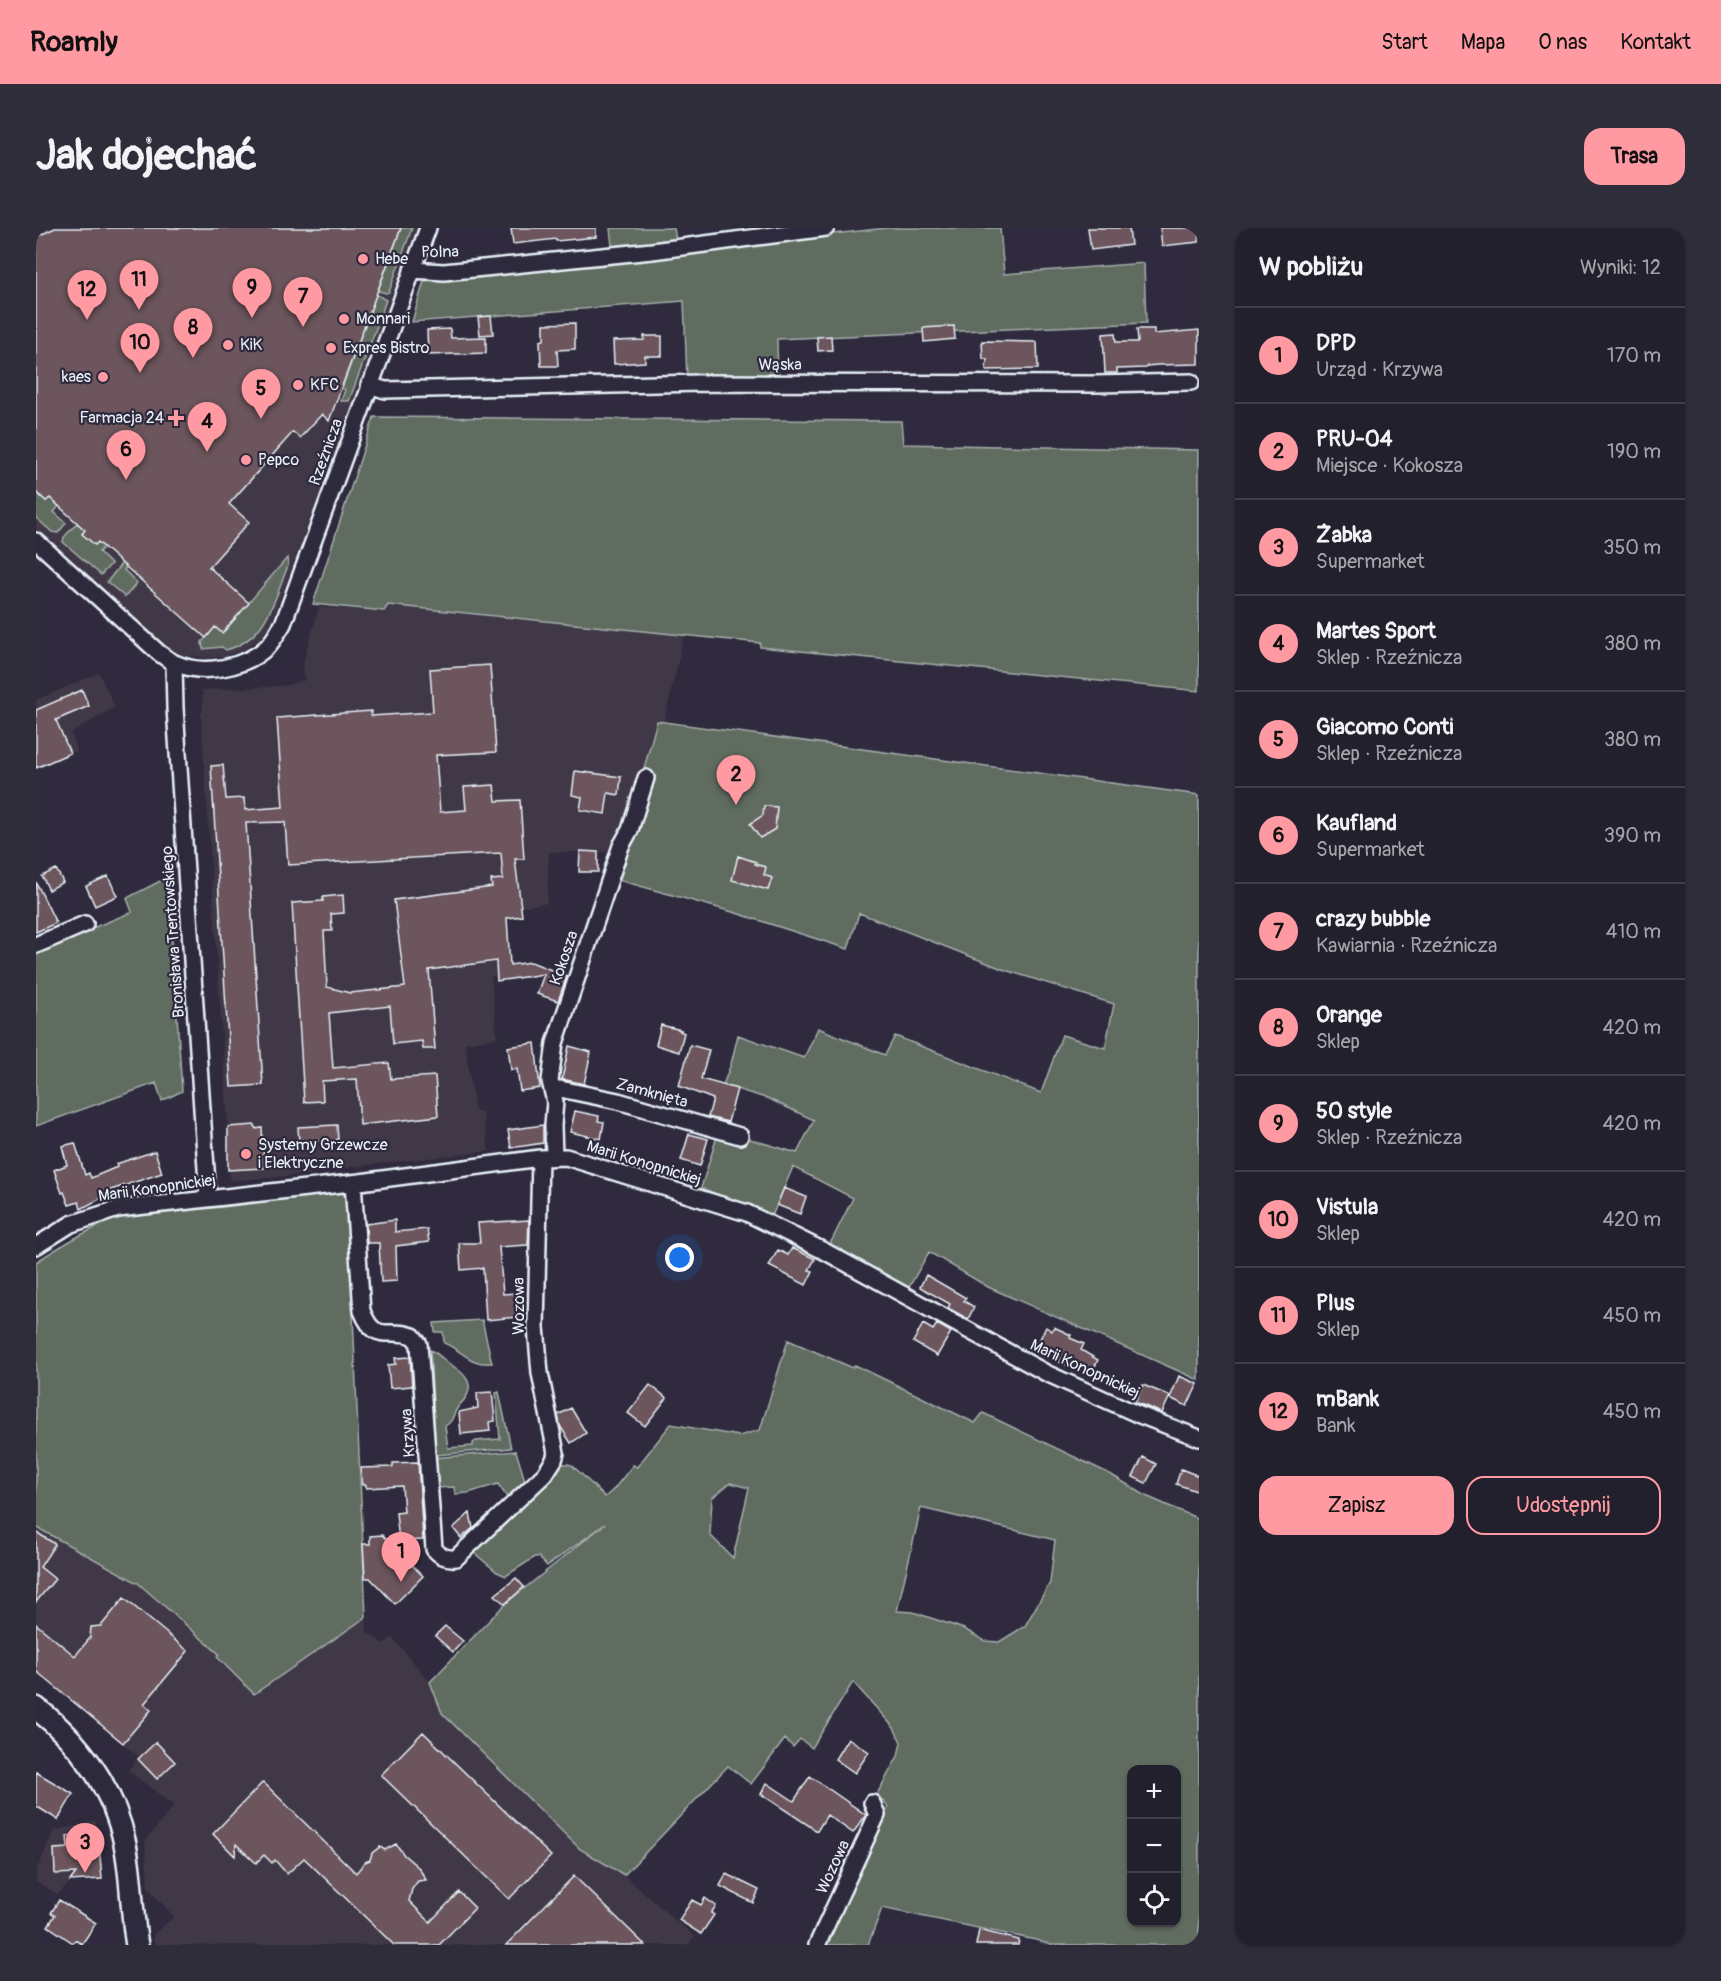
<!DOCTYPE html>
<html lang="pl">
<head>
<meta charset="utf-8">
<style>
  body { margin:0; font-family:Pangolin,sans-serif; background:#2f2d3a; color:#f1f3f6 }
  .controls { position:absolute; right:18px; bottom:18px; display:grid; overflow:hidden; border-radius:12px; box-shadow:0 2px 4px #0004 }
  .controls button { width:54px; height:54px; display:grid; place-items:center; padding:0; border:0; border-bottom:2px solid #403e4a; background:#23202e; color:#f1f3f6; font:30px sans-serif }
  .you { position:absolute; left:644px; top:1030px; width:21px; height:21px; margin:-15px; border:4px solid #fff; border-radius:50%; background:#1a73e8; box-shadow:0 0 0 9px #1a73e833 }
  .badge { display:grid; place-items:center; width:39px; height:39px; border-radius:50%; background:#ff9aa2; color:#111; font-size:20px; font-weight:700 }
  .pin { position:absolute; translate:-50% -50px; filter:drop-shadow(0 2px 3px #0008) }
  .pin::after { content:''; position:absolute; top:32px; width:21px; height:18px; background:inherit; clip-path:polygon(0 0,100% 0,50% 100%) }
  .list { margin:0; padding:0; list-style:none }
  h2 { display:flex; justify-content:space-between; align-items:center; height:78px; margin:0; padding:0 24px; font-size:26px }
  h2 small { font-size:20px; font-weight:400; color:#a3a3aa }
  .list li { display:grid; grid-template-columns:39px 1fr auto; gap:18px; align-items:center; box-sizing:border-box; height:96px; padding:0 24px; border-top:2px solid #403e4a }
  .list b { display:block; font-size:22px; white-space:nowrap }
  .list p { margin:0; font-size:20px; white-space:nowrap; color:#a3a3aa }
  .list em { font-size:20px; font-style:normal; color:#a3a3aa }
  .actions { display:flex; gap:12px; padding:18px 24px }
  .actions a { flex:1; padding:14px 0; border:2px solid #ff9aa2; border-radius:18px; text-align:center; font-size:21px; color:#ff9aa2 }
  .actions .main { background:#ff9aa2; color:#111 }
  .icon { flex:none; width:33px; height:33px; fill:none; stroke:currentColor; stroke-width:2; stroke-linecap:round; stroke-linejoin:round }
  .map { position:relative; flex:none; width:1163px; height:1717px; overflow:hidden; border-radius:18px }
  header { display:flex; align-items:center; gap:36px; box-sizing:border-box; height:84px; padding:0 30px; background:#ff9aa2; color:#111 }
  header strong { font-size:28px }
  nav { display:flex; gap:33px; margin-inline-start:auto; font-size:21px }
  .intro { display:flex; align-items:center; justify-content:space-between; box-sizing:border-box; height:144px; padding:0 36px }
  h1 { margin:0; font-size:42px }
  .button { padding:15px 27px; border-radius:18px; background:#ff9aa2; color:#111; font-size:21px; font-weight:700 }
  main { display:flex; gap:36px; padding:0 36px }
  aside { flex:1; background:#23202e; border-radius:18px; box-shadow:0 2px 4px #0004 }
  .map>svg:first-child { display:block }
  .built { fill:#413746 }
  .green { fill:#616c61; stroke:#a4aeac; stroke-width:1.5; fill-rule:evenodd }
  .building { fill:#6c555c; stroke:#e8f1f8; stroke-width:1.5 }
  .lines { fill:none; stroke-linecap:round; stroke-linejoin:round }
  .minor-casing { stroke:#e8f1f8; stroke-width:20 }
  .secondary-casing { stroke:#e8f1f8; stroke-width:26 }
  .minor { stroke:#2f2a3d; stroke-width:15 }
  .secondary { stroke:#2f2a3d; stroke-width:21 }
  .poi-dot { fill:#ff9aa2; stroke:#2f2a3d; stroke-width:2 }
  .labels { text-anchor:middle; dominant-baseline:central; stroke-width:4.5; stroke-linejoin:round; paint-order:stroke }
  .street-label { font-size:16px; fill:#e8f1f8; stroke:#2f2a3d }
  .poi-label { font-size:16px; fill:#e8f1f8; stroke:#2f2a3d; text-anchor:start }
</style>
</head>
<body>
<header>
<strong>Roamly</strong>
<nav><a>Start</a><a>Mapa</a><a>O nas</a><a>Kontakt</a></nav>
</header>
<div class="intro"><h1>Jak dojechać</h1><a class="button">Trasa</a></div>
<main>
<div class="map">
<svg width="1163" height="1717" viewBox="0 0 1163 1717">
  <rect width="100%" height="100%" fill="#2f2a3d"/>
  <filter id="ink" filterUnits="userSpaceOnUse"><feTurbulence type="fractalNoise" baseFrequency=".0167" numOctaves="2"/><feDisplacementMap in="SourceGraphic" scale="12" xChannelSelector="R" yChannelSelector="G"/><feConvolveMatrix kernelMatrix="1 2 1 2 8 2 1 2 1" color-interpolation-filters="sRGB"/></filter>
  <g filter="url(#ink)">
    <!-- built -->
    <path class="built" d="M0,0H383L234,398L224,411L207,422L189,428L171,430L147,427L130,420L0,301Z
      M352,377L648,407L628,494H620L607,544L577,624H513L511,675L456,683L461,748H455L461,810L429,815L439,883H446L453,923L316,939L266,947L194,953L192,899L165,485L167,482L166,462L231,459L252,457L269,452L267,435L283,379L348,383Z
      M63,445L79,479L35,505L41,523L0,540V472Z
      M0,1299L102,1355L183,1426L218,1466L330,1389L331,1404L348,1416L356,1409L394,1454L406,1485L544,1621L588,1647L641,1694L659,1708L652,1717H118L117,1706L138,1689L112,1660L109,1613L138,1578L92,1542L103,1529L0,1443Z
      M60,1592L66,1651L35,1653L22,1666L0,1654V1643L18,1603Z"/>
    <!-- green -->
    <path class="green" d="M365,0H376L353,64L350,65L342,63Z
      M574,0H638L640,12L576,18Z
      M850,0H964L968,46L1108,35L1110,95L741,111L742,152H651L648,73L376,94L388,53Z
      M340,66L350,72L344,89L342,90L333,87Z
      M331,91L340,94L341,98L313,173H305L309,162L306,160Z
      M338,189L865,193L867,216L1163,222V463L724,419V415L352,377L348,383L277,376Z
      M0,264L10,273L14,270L23,278L18,284L30,295L22,305L16,304L0,290Z
      M41,295L49,302L46,306L59,317L62,314L68,319L63,324L75,336L65,347L27,314L28,309Z
      M251,330L252,338C238,372 231,411 190,422L186,419L167,421L166,414L179,399L187,405Z
      M86,335L90,339L88,342L101,355L89,369L71,354Z
      M621,493L1163,567V1152L952,1059L893,1024L872,1061L794,1016L817,970L757,939L736,988L665,960L683,902L761,925L778,892L733,871L687,857L695,836L702,807L768,830L782,800L849,827L859,808L1005,865L1026,807L1069,820L1078,776L969,742L823,685L812,721L700,685L579,651L616,546L607,544Z
      M132,649L146,863L126,873L120,855L0,898V723L96,684L91,670Z
      M306,965L312,971L330,1389L218,1466L181,1429L183,1426L102,1355L0,1299V1034C29,1015 56,999 89,987Z
      M446,1092L456,1135C433,1137 429,1124 408,1115L407,1104H399L398,1095Z
      M752,1112L817,1140L819,1137L939,1195L947,1185L1074,1246L1110,1268L1163,1291V1717H1015L1000,1712L846,1680L832,1717H790L852,1579L841,1566L862,1528L865,1514L858,1500L817,1454L776,1520L764,1511L757,1519L749,1511L715,1556L692,1538L588,1647L544,1621L406,1485L394,1454L469,1376L569,1296L511,1338L503,1329H499L470,1348L461,1344L437,1324L520,1239C527,1236 530,1234 537,1238L569,1269L578,1261L597,1237L601,1239L635,1196L703,1208L724,1202ZM694,1255L713,1260L697,1330L674,1307L676,1270ZM885,1280L1019,1312L1014,1355L989,1398L963,1414L949,1413L928,1401L877,1384L861,1383ZM1096,1542H1140V1694H1096Z
      M394,1122C404,1126 408,1133 417,1138C429,1146 440,1157 428,1172C426,1175 423,1177 422,1179C416,1187 418,1193 409,1198L412,1220L437,1218V1215L440,1213L464,1211L460,1165L463,1164L475,1220L400,1227Z
      M480,1223L490,1256L473,1272L462,1256L432,1265L419,1266L418,1259L399,1260L396,1230Z"/>
    <!-- building -->
    <path class="building" d="M19,0H365L293,193L286,186L264,210L257,204L193,276L213,294L173,339L213,375L186,405L179,399L170,410L62,314L59,317L46,306L49,302L14,270L10,273L0,264V9Z
      M475,0H560V9L520,13V11L477,16Z
      M1052,0H1093L1095,17L1055,22Z
      M1124,0H1163V14L1126,18Z
      M455,88L457,106L444,107L442,89Z
      M539,95V121L521,122L522,138H505L504,113L508,112V96Z
      M918,98L919,111L888,114L887,100Z
      M414,101L415,110L450,109V125L392,127L391,102Z
      M1101,101H1118V106L1163,102V136L1121,137L1111,138L1110,140L1081,141V145H1069L1067,106L1079,105L1080,114H1102Z
      M608,108H626V128H609V134L578,136L577,113L608,112Z
      M795,108L796,122L782,123L781,109Z
      M946,113L1001,114L1002,141L950,142L951,131H947Z
      M454,437L460,524L400,527L404,584L430,582L428,559L458,557L460,573L484,572L488,631H479L486,688L471,690L474,737L495,734L531,748L522,773L501,766L508,746L461,753L460,733L393,742L399,821H387L386,813L357,816L354,778L293,785L297,840L353,835L355,851L399,848L402,888L324,897L321,851L286,853L287,873L268,874L256,675L287,673V669L307,667L308,685L295,686L296,703H288L291,759L314,765L369,759L358,672L456,659L455,652L467,651L465,625L252,637L249,594L210,595L227,857L195,859L175,538L187,537L190,571L208,570L209,582L247,579L241,490L335,483V488L397,484L394,441Z
      M46,462L53,478L20,492L34,525L0,540V482Z
      M539,543L585,549L583,567L572,565L569,586L544,582L546,569L536,567Z
      M728,578L741,579L739,601L724,610L714,596L727,587Z
      M544,623L562,624V644H543Z
      M702,628L720,634L719,636L730,639L728,647L736,650L732,662L696,652Z
      M20,641L27,654L13,662L6,648Z
      M72,648L81,668L59,678L50,658Z
      M0,654L20,695L0,704Z
      M625,797L645,802L644,803L648,805L643,824L620,817Z
      M499,815L504,860L484,863L481,841L475,842L472,819Z
      M654,817L673,822L665,851L701,861L692,894L672,889L677,871L643,858Z
      M533,818L555,824L548,856L526,851Z
      M539,883L563,888L562,893L568,894L565,911L534,904Z
      M219,897L220,901L226,900L228,940L192,942V899Z
      M301,897L302,912L263,915L262,899Z
      M507,897V915L475,920L472,902Z
      M653,906L672,911L664,938L645,932Z
      M39,915L49,947L53,945L55,950L81,939L80,936L119,923L126,945L72,963L73,966L45,981L43,974L33,977L28,964L26,965L18,942L31,937L26,918Z
      M748,960L770,969L764,986L741,977Z
      M359,992V1004L391,1001L393,1014L360,1018L361,1053L345,1054L343,1015H331L330,996Z
      M493,992L492,1017L463,1019L467,1066L480,1065L482,1089L450,1092L447,1040L425,1042L423,1015H444L442,995Z
      M756,1020L779,1031L773,1042L777,1043L770,1057L733,1038L742,1022L752,1027Z
      M890,1047L930,1070L928,1073L938,1079L932,1091L912,1080L914,1076L884,1059Z
      M887,1096L897,1102L901,1096L915,1104L901,1128L877,1114Z
      M1010,1099L1016,1103L1018,1099L1035,1107L1034,1110L1048,1116L1045,1122L1062,1132L1055,1146L1023,1134L1024,1130L1000,1119Z
      M374,1129L376,1158L354,1160L352,1137L360,1136L359,1130Z
      M1143,1148L1162,1156L1151,1178L1134,1170Z
      M614,1157L631,1170L609,1198L592,1185Z
      M1107,1157L1134,1168L1126,1185L1099,1174Z
      M456,1164L459,1193L453,1194L454,1203L425,1206L423,1184L442,1180L441,1165Z
      M535,1180L550,1205L535,1215L524,1198L522,1187Z
      M1107,1229L1120,1236L1110,1255L1097,1249Z
      M382,1234L387,1312L363,1313L360,1285L368,1284L366,1258L330,1260V1257H326L325,1240L357,1239V1235Z
      M1145,1241L1163,1248V1264L1140,1256Z
      M434,1285L437,1300L425,1310L417,1300Z
      M0,1304L19,1316L4,1339L19,1351L0,1374Z
      M346,1307L387,1348L359,1376L334,1350H329L327,1316H334V1308Z
      M480,1350L488,1359L469,1376L459,1367Z
      M88,1370L152,1423L108,1476L115,1482L87,1515L0,1443V1396L39,1428L54,1410L55,1399L65,1398Z
      M409,1398L427,1413L417,1424L399,1408Z
      M387,1504L515,1628L473,1671L345,1547Z
      M812,1510L833,1524L819,1545L799,1531Z
      M120,1514L139,1534L121,1551L102,1531Z
      M0,1544L37,1566L22,1592L0,1578Z
      M774,1548L830,1587L817,1605L791,1587L781,1603L725,1566L731,1555L758,1573Z
      M227,1554L320,1645L329,1634L334,1632L336,1625L344,1619L349,1622L360,1616L368,1627L383,1640L390,1652L382,1653L376,1661L373,1673L394,1694L423,1664L439,1680L403,1717H358L268,1630L251,1646L239,1632L236,1635L228,1627L220,1635L200,1616L199,1628L177,1606Z
      M62,1605L66,1651L34,1653L40,1645L19,1646L18,1621L32,1620L31,1608Z
      M690,1646L723,1662L717,1675L684,1658Z
      M538,1648L609,1717H470Z
      M669,1670L680,1678L675,1685L678,1687L665,1706L643,1692L656,1672L665,1677Z
      M23,1672L60,1695L46,1716L39,1712L37,1715L12,1698L19,1687L15,1685Z
      M943,1702L983,1712L982,1717H940Z"/>
    <g class="lines">
      <defs>
        <path id="minor" d="M376,42L408,44L616,23L790,0
          M333,157L349,162L666,155L1060,156L1155,154
          M0,313L123,425C128,428 133,433 139,435C167,448 209,440 231,419C238,412 242,404 247,396L392,0
          M138,435L139,480L172,970
          M0,717L49,696
          M517,863L524,861L582,873L704,908
          M518,929L517,897L519,874L514,853L519,815L585,618L594,602L610,550
          M317,955L326,1083C340,1117 351,1099 377,1108L383,1116L398,1321C404,1328 410,1331 420,1330L509,1246L518,1232L520,1225L504,1145L500,1099L504,930
          M0,1018L35,996L82,981L324,954L504,930L530,929L711,985L790,1024L1010,1145L1101,1186L1163,1210
          M781,1717L841,1587L836,1575"/>
        <path id="secondary" d="M0,1480C44,1514 78,1561 89,1616C96,1649 95,1684 101,1717"/>
      </defs>
      <!-- minor casing -->
      <use href="#minor" class="minor-casing"/>
      <!-- secondary casing -->
      <use href="#secondary" class="secondary-casing"/>
      <!-- minor -->
      <use href="#minor" class="minor"/>
      <!-- secondary -->
      <use href="#secondary" class="secondary"/>
    </g>
  </g>
  <!-- markers -->
  <g class="poi-dot">
    <circle cx="327" cy="31" r="6"/>
    <circle cx="308" cy="91" r="6"/>
    <circle cx="192" cy="117" r="6"/>
    <circle cx="295" cy="120" r="6"/>
    <circle cx="67" cy="149" r="6"/>
    <circle cx="262" cy="157" r="6"/>
    <path d="M137 181h6v6h6v6h-6v6h-6v-6h-6v-6h6z"/>
    <circle cx="210" cy="232" r="6"/>
    <circle cx="210" cy="926" r="6"/>
  </g>
  <g class="labels">
    <!-- street labels -->
    <g class="street-label">
      <text transform="translate(404 24) rotate(-1)">Polna</text>
      <text x="744" y="137">Wąska</text>
      <text transform="translate(290 224) rotate(-70)">Rzeźnicza</text>
      <text transform="translate(137 704) rotate(-94)">Bronisława Trentowskiego</text>
      <text transform="translate(528 730) rotate(-71)">Kokosza</text>
      <text transform="translate(616 865) rotate(15)">Zamknięta</text>
      <text transform="translate(608 935) rotate(17)">Marii Konopnickiej</text>
      <text transform="translate(121 960) rotate(-8)">Marii Konopnickiej</text>
      <text transform="translate(483 1078) rotate(-90)">Wozowa</text>
      <text transform="translate(1049 1141) rotate(25)">Marii Konopnickiej</text>
      <text transform="translate(372 1205) rotate(-94)">Krzywa</text>
      <text transform="translate(797 1639) rotate(-65)">Wozowa</text>
    </g>
    <!-- poi labels -->
    <g class="poi-label">
      <text x="339" y="31">Hebe</text>
      <text x="320" y="91">Monnari</text>
      <text x="204" y="117">KiK</text>
      <text x="307" y="120">Expres Bistro</text>
      <text x="55" y="149" text-anchor="end">kaes</text>
      <text x="274" y="157">KFC</text>
      <text x="128" y="190" text-anchor="end">Farmacja 24</text>
      <text x="222" y="232">Pepco</text>
      <text x="222" y="917">Systemy Grzewcze<tspan x="222" dy="18">i Elektryczne</tspan></text>
    </g>
  </g>
</svg>
<div class="controls">
<button>+</button>
<button>−</button>
<button><svg class="icon" aria-label="locate" viewBox="0 0 24 24"><circle cx="12" cy="12" r="6"/><path d="M12 2v4M12 18v4M2 12h4M18 12h4"/></svg></button>
</div>
<div class="you"></div>
<div class="pin badge" style="left:365px;top:1354px">1</div>
<div class="pin badge" style="left:700px;top:577px">2</div>
<div class="pin badge" style="left:49px;top:1645px">3</div>
<div class="pin badge" style="left:171px;top:224px">4</div>
<div class="pin badge" style="left:225px;top:191px">5</div>
<div class="pin badge" style="left:90px;top:252px">6</div>
<div class="pin badge" style="left:267px;top:99px">7</div>
<div class="pin badge" style="left:157px;top:130px">8</div>
<div class="pin badge" style="left:216px;top:90px">9</div>
<div class="pin badge" style="left:104px;top:145px">10</div>
<div class="pin badge" style="left:103px;top:82px">11</div>
<div class="pin badge" style="left:51px;top:92px">12</div>
</div>
<aside>
<h2>W pobliżu<small>Wyniki: 12</small></h2>
<ul class="list">
<li><span class="badge">1</span><div><b>DPD</b><p>Urząd · Krzywa</p></div><em>170 m</em></li>
<li><span class="badge">2</span><div><b>PRU-04</b><p>Miejsce · Kokosza</p></div><em>190 m</em></li>
<li><span class="badge">3</span><div><b>Żabka</b><p>Supermarket</p></div><em>350 m</em></li>
<li><span class="badge">4</span><div><b>Martes Sport</b><p>Sklep · Rzeźnicza</p></div><em>380 m</em></li>
<li><span class="badge">5</span><div><b>Giacomo Conti</b><p>Sklep · Rzeźnicza</p></div><em>380 m</em></li>
<li><span class="badge">6</span><div><b>Kaufland</b><p>Supermarket</p></div><em>390 m</em></li>
<li><span class="badge">7</span><div><b>crazy bubble</b><p>Kawiarnia · Rzeźnicza</p></div><em>410 m</em></li>
<li><span class="badge">8</span><div><b>Orange</b><p>Sklep</p></div><em>420 m</em></li>
<li><span class="badge">9</span><div><b>50 style</b><p>Sklep · Rzeźnicza</p></div><em>420 m</em></li>
<li><span class="badge">10</span><div><b>Vistula</b><p>Sklep</p></div><em>420 m</em></li>
<li><span class="badge">11</span><div><b>Plus</b><p>Sklep</p></div><em>450 m</em></li>
<li><span class="badge">12</span><div><b>mBank</b><p>Bank</p></div><em>450 m</em></li>
</ul>
<div class="actions"><a class="main">Zapisz</a><a>Udostępnij</a></div>
</aside>
</main>
</body>
</html>
